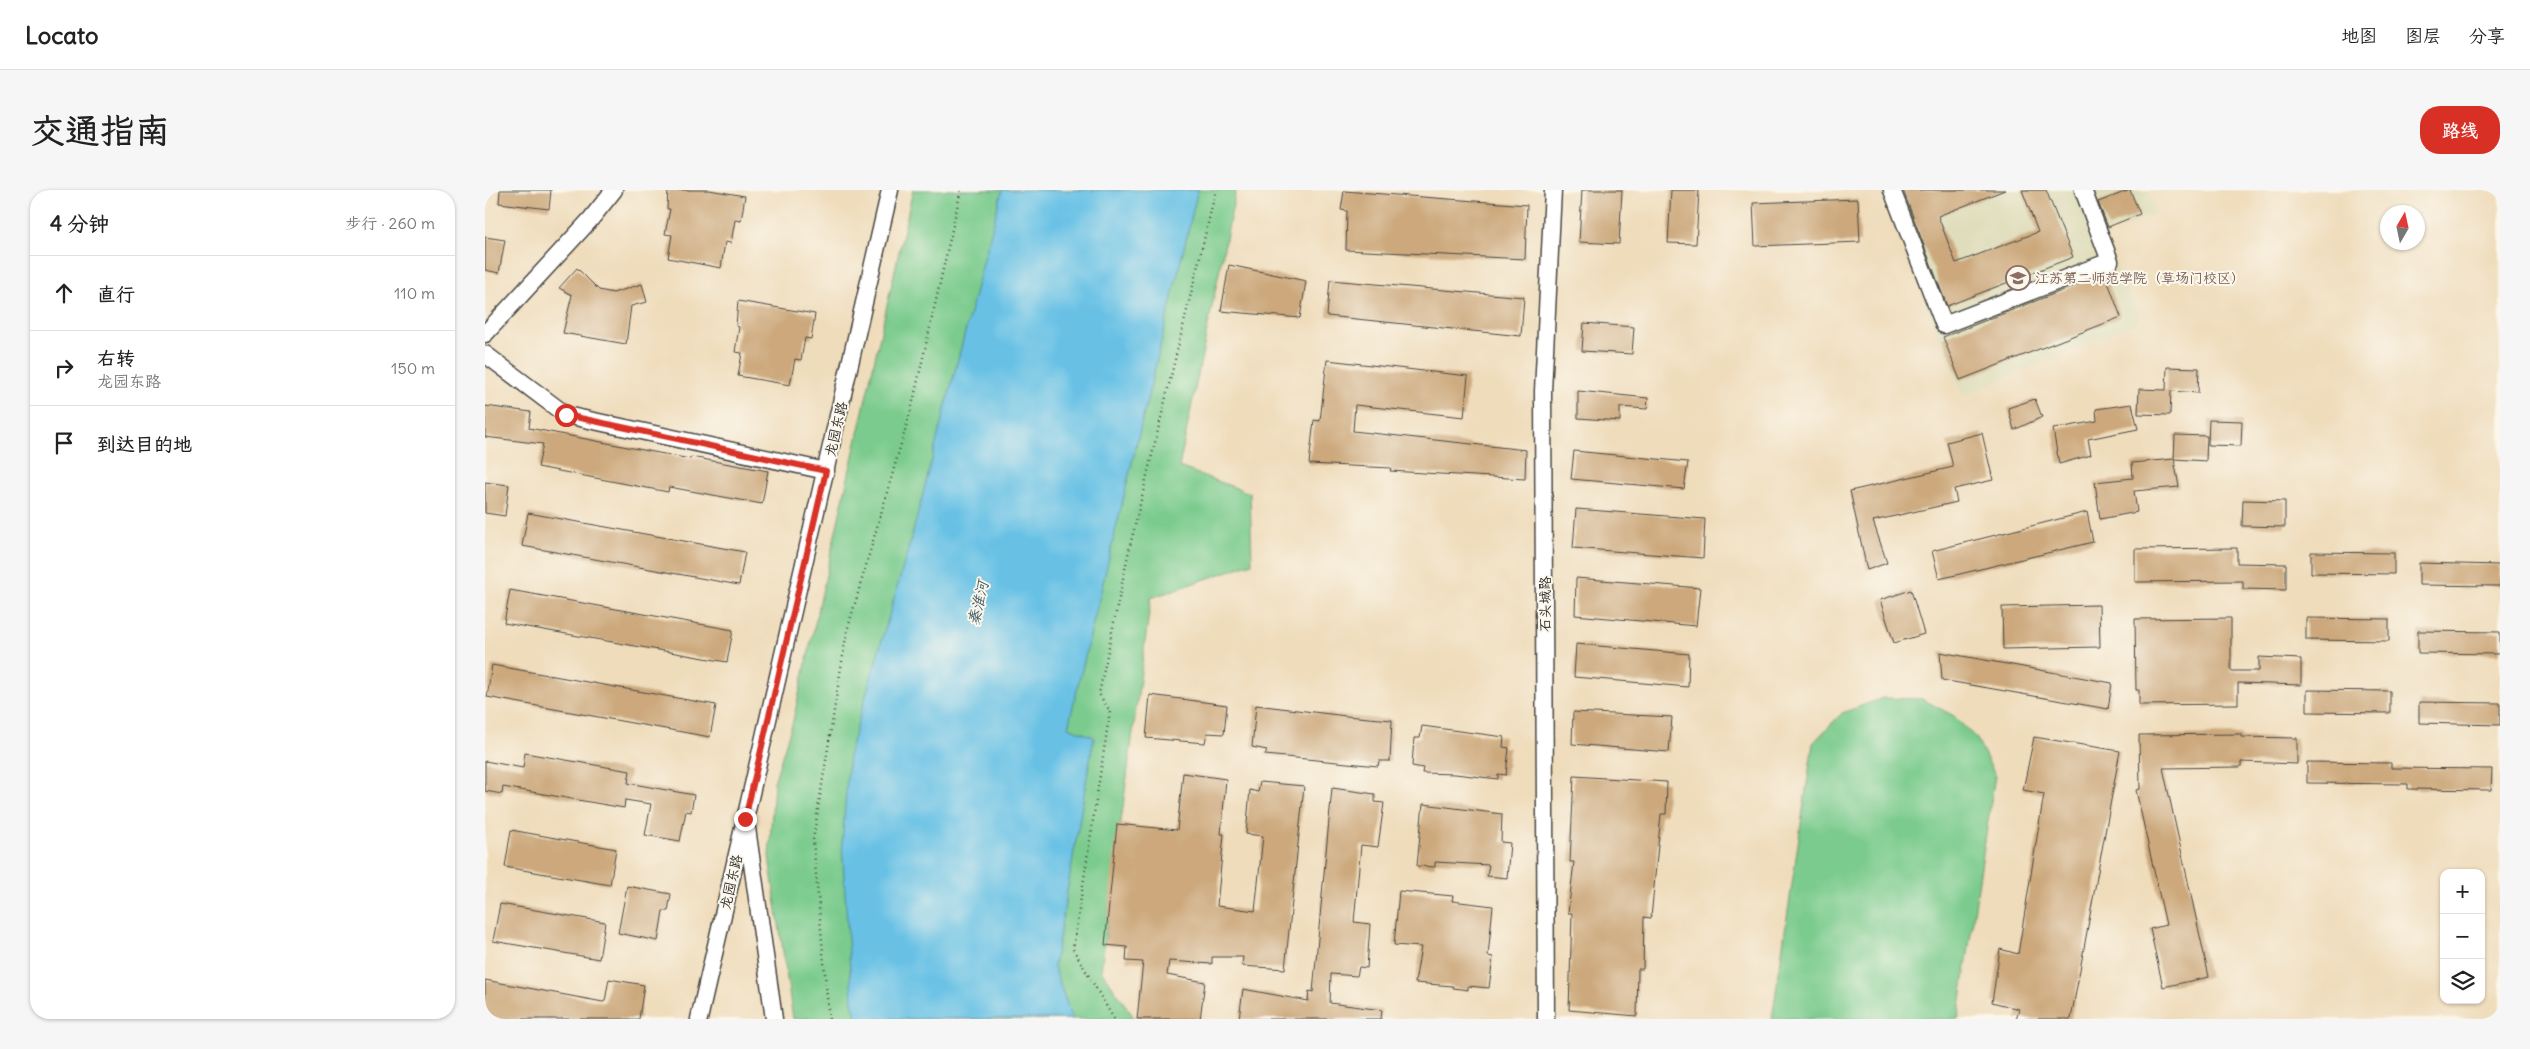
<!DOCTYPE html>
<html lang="zh">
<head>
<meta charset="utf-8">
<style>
  body { margin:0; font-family:Delius,"LXGW WenKai TC",sans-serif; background:#f6f6f6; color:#222 }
  .controls { position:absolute; right:15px; bottom:15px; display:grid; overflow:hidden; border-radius:10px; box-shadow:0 1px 4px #0004 }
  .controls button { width:45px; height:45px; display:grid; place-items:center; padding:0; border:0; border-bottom:1px solid #e0e0e0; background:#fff; color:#222; font:25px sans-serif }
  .compass { position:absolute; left:1895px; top:15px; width:45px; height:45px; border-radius:50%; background:#fff; box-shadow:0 1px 4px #0004; rotate:9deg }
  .stop { position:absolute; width:15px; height:15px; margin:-11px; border:4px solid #d93025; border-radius:50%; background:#fff }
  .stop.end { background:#d93025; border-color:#fff; box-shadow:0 1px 5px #0008 }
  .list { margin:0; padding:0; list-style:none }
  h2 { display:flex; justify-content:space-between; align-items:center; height:65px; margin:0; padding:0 20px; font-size:21px }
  h2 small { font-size:16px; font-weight:400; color:#767676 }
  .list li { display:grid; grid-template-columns:32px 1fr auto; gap:15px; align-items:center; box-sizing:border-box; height:75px; padding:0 20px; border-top:1px solid #e0e0e0 }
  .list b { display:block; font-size:19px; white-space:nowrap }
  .list p { margin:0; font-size:16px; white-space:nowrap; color:#767676 }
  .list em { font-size:16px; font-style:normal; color:#767676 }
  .icon { flex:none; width:28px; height:28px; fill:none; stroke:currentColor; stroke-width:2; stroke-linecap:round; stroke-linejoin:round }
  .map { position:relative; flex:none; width:2015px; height:829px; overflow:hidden; border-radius:20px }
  header { display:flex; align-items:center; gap:30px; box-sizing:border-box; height:70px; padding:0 25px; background:#fff; border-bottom:1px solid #e0e0e0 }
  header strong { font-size:24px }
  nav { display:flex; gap:28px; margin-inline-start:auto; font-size:18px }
  .intro { display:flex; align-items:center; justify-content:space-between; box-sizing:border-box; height:120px; padding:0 30px }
  h1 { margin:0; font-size:35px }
  .button { padding:12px 22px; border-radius:20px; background:#d93025; color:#fff; font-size:18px; font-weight:700 }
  main { display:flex; gap:30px; padding:0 30px }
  aside { flex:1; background:#fff; border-radius:20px; box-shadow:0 1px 4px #0004 }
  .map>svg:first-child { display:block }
  .built { fill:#dfddbb }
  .green { fill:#7acb8d; stroke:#527b5c }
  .water { fill:#68c1e5; stroke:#4a7688 }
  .building { fill:#cca87c }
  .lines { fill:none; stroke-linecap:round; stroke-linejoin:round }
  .minor-casing { stroke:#484641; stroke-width:19 }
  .path { stroke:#484641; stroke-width:2.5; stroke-dasharray:1 4; stroke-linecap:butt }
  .minor { stroke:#fff; stroke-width:16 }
  .route { stroke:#d93025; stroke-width:6 }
  .labels { text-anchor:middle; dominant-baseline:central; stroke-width:4; stroke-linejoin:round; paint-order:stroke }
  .education-label { font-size:14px; fill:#785e54; stroke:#fbf7ec; text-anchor:start }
  .street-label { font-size:14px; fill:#2b2b2b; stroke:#fbf7ec }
  .water-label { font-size:15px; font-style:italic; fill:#3d5863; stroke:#fbf7ec }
</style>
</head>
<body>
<header>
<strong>Locato</strong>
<nav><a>地图</a><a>图层</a><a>分享</a></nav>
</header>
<div class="intro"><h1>交通指南</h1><a class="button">路线</a></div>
<main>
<aside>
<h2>4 分钟<small>步行 · 260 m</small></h2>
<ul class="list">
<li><svg class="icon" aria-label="ahead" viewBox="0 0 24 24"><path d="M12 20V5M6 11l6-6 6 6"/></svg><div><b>直行</b></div><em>110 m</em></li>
<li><svg class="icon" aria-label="right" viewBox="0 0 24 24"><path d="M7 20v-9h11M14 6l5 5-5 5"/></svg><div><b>右转</b><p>龙园东路</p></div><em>150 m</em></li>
<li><svg class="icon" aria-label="arrive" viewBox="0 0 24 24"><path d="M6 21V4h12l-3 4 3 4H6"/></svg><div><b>到达目的地</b></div></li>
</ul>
</aside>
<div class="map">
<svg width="2015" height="829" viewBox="0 0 2015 829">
  <rect width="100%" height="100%" fill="#fbf7ec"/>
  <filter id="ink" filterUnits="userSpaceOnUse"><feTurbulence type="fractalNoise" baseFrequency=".02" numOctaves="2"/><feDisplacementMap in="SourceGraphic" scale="10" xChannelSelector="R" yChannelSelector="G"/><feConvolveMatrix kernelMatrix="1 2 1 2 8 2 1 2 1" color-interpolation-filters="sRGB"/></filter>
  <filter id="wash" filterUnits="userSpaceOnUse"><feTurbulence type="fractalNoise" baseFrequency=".0096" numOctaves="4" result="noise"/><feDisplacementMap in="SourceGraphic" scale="20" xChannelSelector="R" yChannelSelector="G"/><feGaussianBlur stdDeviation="1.12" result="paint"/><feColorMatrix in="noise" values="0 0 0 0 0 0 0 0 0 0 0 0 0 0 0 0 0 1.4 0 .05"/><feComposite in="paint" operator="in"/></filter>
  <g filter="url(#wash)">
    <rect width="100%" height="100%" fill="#efdcbb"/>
    <!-- built -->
    <path class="built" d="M1394,0H1663L1671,23L1619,46L1655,131L1478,206Z"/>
    <!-- green -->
    <path class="green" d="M428,0H751L694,277L765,303L767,373L666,408L616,780L650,829H308L284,667L289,592L308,531Z
      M1398,508L1437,509L1469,526L1492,549L1510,585L1473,829H1287L1328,553L1357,523Z"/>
    <!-- water -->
    <path class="water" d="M517,0H713L583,537L609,547L569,777L587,829H372L367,812L357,654L364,563L427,346Z"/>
    <g id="blocks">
      <!-- building -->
      <path class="building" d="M15,0H66L64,19L14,13Z
        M183,0H224L260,6L256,31L250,30L246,53L240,52L236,78L183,68L187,45L180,44L185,19H182Z
        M1097,0H1137L1134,54L1094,52Z
        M1186,0H1214L1211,54L1183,53Z
        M1418,0H1520L1453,26L1471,73L1553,42L1537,0H1561L1588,67L1462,116Z
        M1645,0L1655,24L1623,37L1613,12Z
        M859,1L1042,15L1040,69L861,60L862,21L856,20Z
        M1373,9L1375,52L1270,56L1268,13Z
        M0,47L20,50L14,83L0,80Z
        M744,75L821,91L815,128L736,121Z
        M92,78L114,100L128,103L157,94L162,112L146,116L141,154L78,143L87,105L74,98Z
        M1620,84L1636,127L1475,190L1458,147Z
        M845,90L1039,107L1036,146L842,126Z
        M253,111L330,124L326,149L320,148L316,170L310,169L305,195L253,186L257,163L250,162L254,137L251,136Z
        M1099,133L1149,137L1147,164L1097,161Z
        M842,170L983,186L979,227L870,215L868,241L1041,260L1040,289L905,281L906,278L824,274L829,230L835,231Z
        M1682,177L1714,178L1713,203L1686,201L1685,225L1653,224L1654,199L1681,200Z
        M1093,201L1163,208L1162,219L1135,217V231L1093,228Z
        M1550,209L1557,227L1529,240L1523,218Z
        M1647,214L1653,239L1603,249L1606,265L1574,274L1568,239L1612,231L1611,219Z
        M0,216L46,222L44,238L205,269L206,267L283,281L277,314L184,297L183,302L53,277L58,254L0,247Z
        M1724,230L1757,231L1756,256L1723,255Z
        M1497,243L1508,290L1469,299L1472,312L1388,331L1402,373L1382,380L1365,301L1468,277L1462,252Z
        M1690,245L1722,246L1721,271L1689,269Z
        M1089,261L1203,272L1199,299L1086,289Z
        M1689,269L1694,297L1649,301L1652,322L1615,329L1610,292L1648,288L1647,273Z
        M0,292L24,295L20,326L0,323Z
        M1758,310L1800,311V337L1757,336Z
        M1091,319L1220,329L1218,368L1088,358Z
        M1602,322L1608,352L1454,389L1447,361Z
        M43,323L260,362L254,395L37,356Z
        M1752,358V373L1801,374V400L1758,399V391L1650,392V359Z
        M1826,362L1909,363V384L1826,383Z
        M1934,373L2015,375V396L1934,395Z
        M1091,388L1215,398L1211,436L1090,425Z
        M25,400L248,440L242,472L19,433Z
        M1426,400L1439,444L1409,453L1395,410Z
        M1614,415L1615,457L1518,459L1517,417Z
        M1746,428V481H1774V467L1816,469V495L1753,493V514L1654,515V500H1651L1650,429Z
        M1821,428L1904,429V451L1821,450Z
        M1933,441L2015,442V464L1933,463Z
        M1091,454L1204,464L1203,497L1089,487Z
        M1455,462L1627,493L1623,519L1457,490Z
        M7,475L231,515L225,547L2,507Z
        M1822,500L1905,501V523L1822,522Z
        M665,505L742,515L739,544L722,543L720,553L661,548Z
        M1934,512L2015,513V535L1934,533Z
        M771,515L861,526L907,530L905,571H894L893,576L780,565L782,560L767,557Z
        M1088,522L1187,527L1184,562L1087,554Z
        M937,536L1019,547L1018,557L1024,558L1021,585L1013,584V589L970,584L937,583L938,578L927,576L929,548H935Z
        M1756,544V547L1812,548V574L1756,572V577L1678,578L1724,787L1678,797L1665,739L1681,735L1651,600L1655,599L1654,545Z
        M1549,547L1635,561L1586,829H1531L1534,819L1507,812L1515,759L1533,764L1559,604L1538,600Z
        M40,563L145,581L143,593L209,605L206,622L201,621L195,651L160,645L166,614L140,610L139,618L18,597L17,604L0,601V571L38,578Z
        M1822,572L1906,573V578L2007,579L2006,600L1923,599V594L1822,593Z
        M698,583L741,589L736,644H739L732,716L770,721L778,646L761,644L765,600L773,602L775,592L819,596L800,779L757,776L758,767H727V774L684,771L682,785L720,792L715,829H652L658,772L641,771L642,757L620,755L632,634L692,640Z
        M1089,586L1182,592L1181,624H1176L1166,728L1159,727L1158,779H1153L1152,826L1084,820L1087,723H1083L1089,672H1085Z
        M847,598L890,604V612L899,613L893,657L876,655L869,732L885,734L882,778L874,777L872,786L846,784L845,813L897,820L896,829H754L758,799L823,811L824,801L828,802Z
        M938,614L1017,624L1016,652L1025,653L1022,688L1002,686L1004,675L950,672V677L932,676Z
        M26,640L131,659L125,695L20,677Z
        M142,696L186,704L183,721H178L173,751L133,743Z
        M914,701L968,706L967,711L1008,716L1003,766L1008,767L1004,798L983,796V800L968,798V796L930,793L936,757L909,755Z
        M15,714L120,732L114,769L8,751Z
        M124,789L159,795L154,829H0V790L118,812L120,811Z"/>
    </g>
  </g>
  <g filter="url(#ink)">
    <use href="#blocks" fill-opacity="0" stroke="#484641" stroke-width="1"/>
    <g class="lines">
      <defs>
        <path id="minor" d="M1407,0L1459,135L1625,71L1598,0
          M0,144L105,30L129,0
          M0,164L81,225L341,281
          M262,638L289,829
          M214,829L405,0
          M1061,829L1058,201L1068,0"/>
      </defs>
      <!-- minor casing -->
      <use href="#minor" class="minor-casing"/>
      <!-- path -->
      <path class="path" d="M344,829L328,650L362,441L427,216L476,0
        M629,829L588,759L625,521L614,504L644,360L731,0"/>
      <!-- minor -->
      <use href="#minor" class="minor"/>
    </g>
  </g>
  <g class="lines" filter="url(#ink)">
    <!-- route -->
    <path class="route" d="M81,225L341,281L260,629"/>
  </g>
  <!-- icons -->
  <defs>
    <symbol id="university-ring" viewBox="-11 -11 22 22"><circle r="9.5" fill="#fbf7ec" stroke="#8d6e63" stroke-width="1.5"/><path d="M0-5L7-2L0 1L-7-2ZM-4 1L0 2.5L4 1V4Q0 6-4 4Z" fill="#8d6e63"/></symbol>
  </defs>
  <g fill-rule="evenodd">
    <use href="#university-ring" x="1519" y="74" width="28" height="28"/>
  </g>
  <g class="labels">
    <!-- education labels -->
    <g class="education-label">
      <text x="1550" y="88">江苏第二师范学院（草场门校区）</text>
    </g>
    <!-- street labels -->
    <g class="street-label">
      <text transform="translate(351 239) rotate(-77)">龙园东路</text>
      <text transform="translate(1060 414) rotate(-90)">石头城路</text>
      <text transform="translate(246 692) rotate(-77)">龙园东路</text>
    </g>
    <!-- water labels -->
    <g class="water-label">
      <text transform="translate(493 413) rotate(-77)">秦淮河</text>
    </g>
  </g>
</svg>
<div class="controls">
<button>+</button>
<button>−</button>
<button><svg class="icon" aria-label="layers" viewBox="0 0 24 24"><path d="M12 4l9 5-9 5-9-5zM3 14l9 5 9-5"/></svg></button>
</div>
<svg class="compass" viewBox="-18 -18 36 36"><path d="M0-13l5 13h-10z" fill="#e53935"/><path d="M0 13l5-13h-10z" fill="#767676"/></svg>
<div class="stop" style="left:81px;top:225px"></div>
<div class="stop end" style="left:260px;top:629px"></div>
</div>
</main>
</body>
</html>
